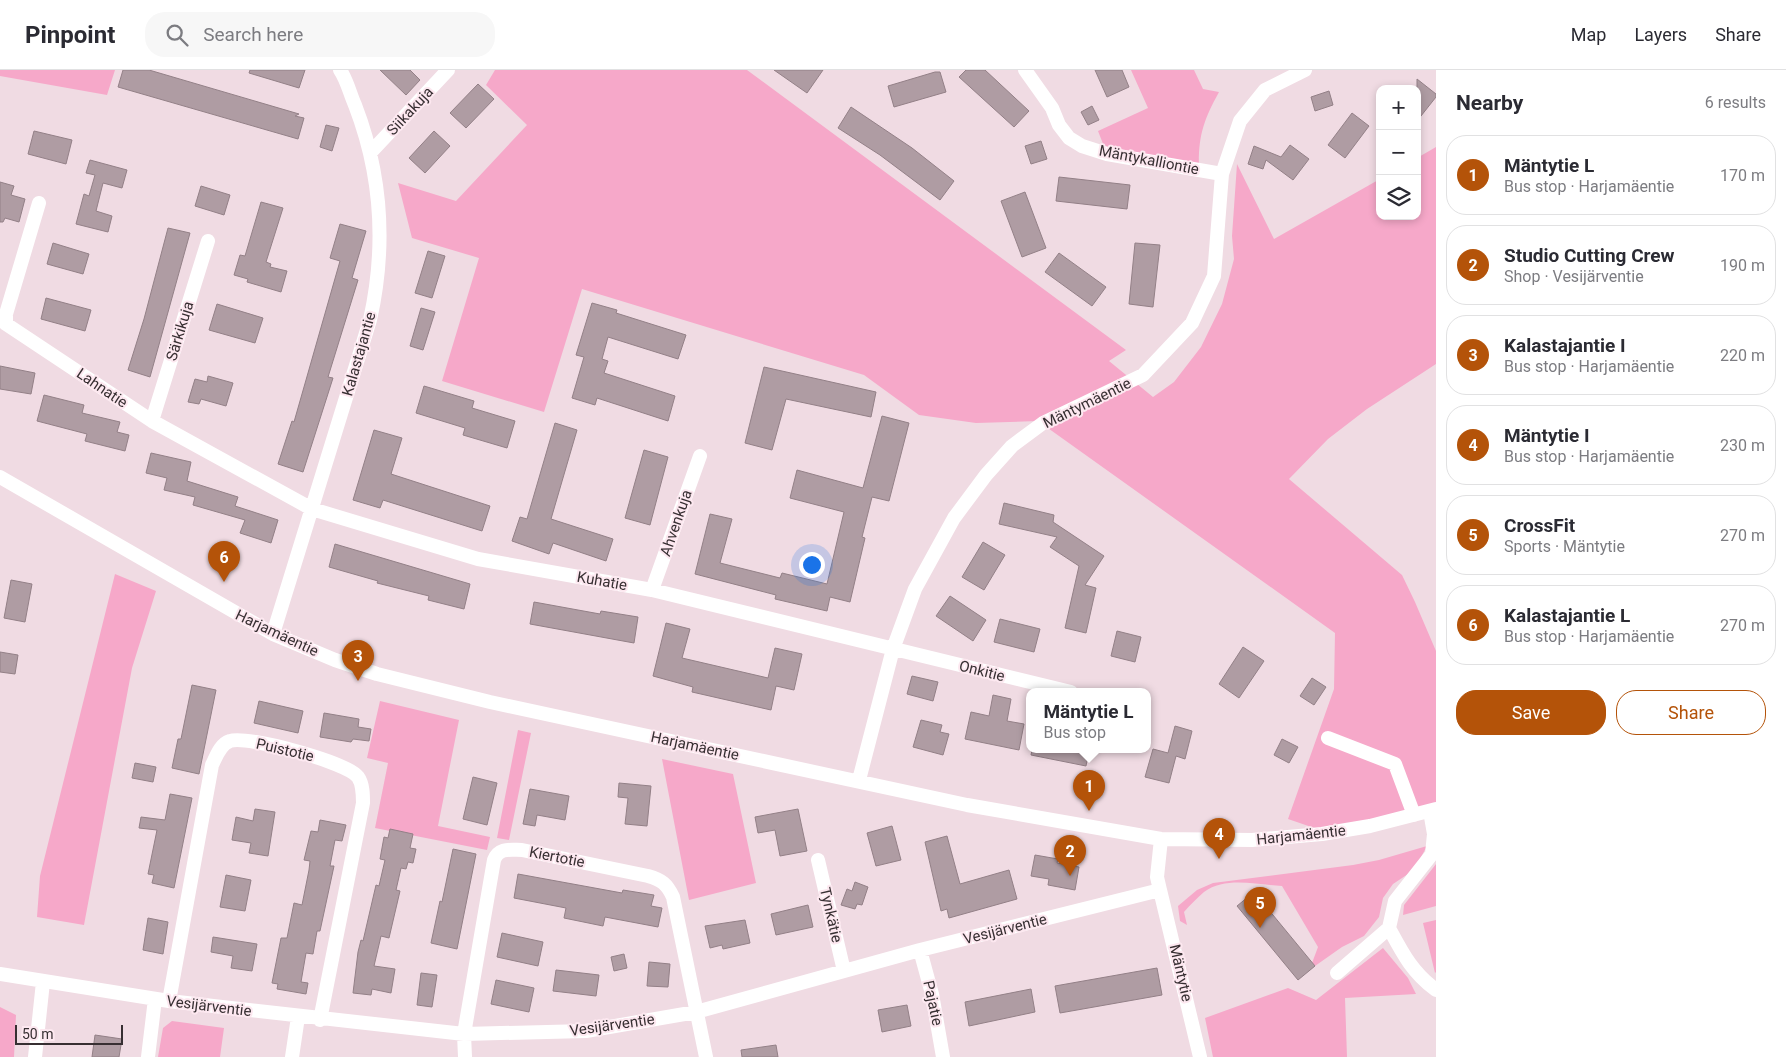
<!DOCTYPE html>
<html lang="en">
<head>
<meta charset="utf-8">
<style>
  body { margin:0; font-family:Roboto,sans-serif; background:#f7f7f7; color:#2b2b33 }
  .controls { position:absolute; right:15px; top:15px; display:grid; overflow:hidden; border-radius:10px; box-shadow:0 2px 8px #0003 }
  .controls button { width:45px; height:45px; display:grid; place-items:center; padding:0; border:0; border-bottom:1px solid #e1e1e2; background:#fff; color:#2b2b33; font:25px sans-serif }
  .scale { position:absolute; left:15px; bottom:12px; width:108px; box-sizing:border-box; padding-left:5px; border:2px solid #372f32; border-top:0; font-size:14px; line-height:18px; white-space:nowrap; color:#372f32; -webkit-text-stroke:4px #fde8f0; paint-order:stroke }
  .you { position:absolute; left:811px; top:494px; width:18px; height:18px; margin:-12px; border:4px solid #fff; border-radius:50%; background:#1a73e8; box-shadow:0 0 0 8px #1a73e833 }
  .badge { display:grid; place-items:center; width:32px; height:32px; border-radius:50%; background:#b45309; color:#fff; font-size:16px; font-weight:700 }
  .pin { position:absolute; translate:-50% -41px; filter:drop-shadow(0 1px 2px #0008) }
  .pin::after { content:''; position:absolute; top:26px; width:18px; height:15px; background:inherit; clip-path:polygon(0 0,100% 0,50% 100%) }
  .popup { position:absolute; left:1026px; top:618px; width:125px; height:65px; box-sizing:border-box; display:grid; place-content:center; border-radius:10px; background:#fff; filter:drop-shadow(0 1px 4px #0005); font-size:16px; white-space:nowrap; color:#7c7c81 }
  .popup b { font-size:19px; color:#2b2b33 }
  .popup::after { content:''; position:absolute; left:50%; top:100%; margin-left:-10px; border:10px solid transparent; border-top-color:#fff }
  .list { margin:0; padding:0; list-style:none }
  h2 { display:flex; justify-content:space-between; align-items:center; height:65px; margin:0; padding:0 20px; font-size:21px }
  h2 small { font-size:16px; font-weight:400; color:#7c7c81 }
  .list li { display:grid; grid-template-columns:32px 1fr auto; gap:15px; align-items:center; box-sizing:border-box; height:80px; margin:0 10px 10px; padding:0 10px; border:1px solid #e1e1e2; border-radius:20px }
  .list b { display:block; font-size:19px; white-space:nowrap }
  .list p { margin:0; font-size:16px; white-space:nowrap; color:#7c7c81 }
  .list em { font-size:16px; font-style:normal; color:#7c7c81 }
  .actions { display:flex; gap:10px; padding:15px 20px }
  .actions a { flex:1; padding:11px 0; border:1px solid #b45309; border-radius:20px; text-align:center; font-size:18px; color:#b45309 }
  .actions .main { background:#b45309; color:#fff }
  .icon { flex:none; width:28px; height:28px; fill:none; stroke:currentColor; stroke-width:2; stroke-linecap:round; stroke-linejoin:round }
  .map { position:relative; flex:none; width:1436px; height:987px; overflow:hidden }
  header { display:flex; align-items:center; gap:30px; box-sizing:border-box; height:70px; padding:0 25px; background:#fff; border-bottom:1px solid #e1e1e2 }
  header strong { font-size:24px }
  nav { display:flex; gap:28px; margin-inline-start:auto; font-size:18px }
  .search { width:350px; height:45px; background:#f7f7f7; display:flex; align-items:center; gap:12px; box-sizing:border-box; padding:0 18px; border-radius:20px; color:#7c7c81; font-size:19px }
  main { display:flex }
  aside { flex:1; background:#fff }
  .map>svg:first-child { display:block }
  .green { fill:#f6a8c9 }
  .building { fill:#af9ca3; stroke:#938087 }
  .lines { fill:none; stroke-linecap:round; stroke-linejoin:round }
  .minor { stroke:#fff; stroke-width:14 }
  .labels { text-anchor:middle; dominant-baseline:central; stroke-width:4; stroke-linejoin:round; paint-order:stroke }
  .street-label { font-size:15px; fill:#372f32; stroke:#fde8f0 }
</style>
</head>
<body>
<header>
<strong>Pinpoint</strong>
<div class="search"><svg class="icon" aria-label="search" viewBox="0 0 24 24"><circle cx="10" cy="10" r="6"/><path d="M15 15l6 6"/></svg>Search here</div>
<nav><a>Map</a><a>Layers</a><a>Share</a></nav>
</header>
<main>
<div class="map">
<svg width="1436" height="987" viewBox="0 0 1436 987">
  <rect width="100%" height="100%" fill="#f0dbe3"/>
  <!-- green -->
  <path class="green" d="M0,0H115L107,25L0,6Z
    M495,0H747L1126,280L1109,291L1153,327L1174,312L1201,277L1222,234L1234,189L1232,166L1237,94L1274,169L1380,109V146H1417V88L1436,77V294L1367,339L1328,369L1289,409L1402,505L1415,532L1436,581V739L1323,761L1288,749L1334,619L1335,563L1038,351L976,353L919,345L864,305L582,219L544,342L442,311L479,188L412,168L398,113L456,131L527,55L486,15Z
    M1131,0H1194L1203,19L1219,22C1203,51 1198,67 1199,100L1107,84L1098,61L1148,38Z
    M115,504L156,521L132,598L84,855L37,847L40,806Z
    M380,631L459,650L438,756L490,767L487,780L375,758L388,693L367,688Z
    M518,660L531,663L509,770L497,768Z
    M662,689L733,704L756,813L689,830Z
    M1427,776L1414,800L1393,814L1383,828L1379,847L1364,866L1342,877L1315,896L1312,893L1318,877L1282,816C1257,815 1226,806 1204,822C1197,828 1190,835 1184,842L1187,855L1180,851L1178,836L1197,820L1213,813L1353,795L1379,790Z
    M1436,794V836L1403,845L1404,835Z
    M1436,850V902L1435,903L1423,853Z
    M1383,878L1408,908L1416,924L1345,928L1347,987H1213L1205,948L1288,918L1316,930Z
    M0,937L16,945L14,987H0Z
    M172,951L224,958L220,987H158L163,958Z"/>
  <!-- building -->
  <path class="building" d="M123,0H149L299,44L295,46L304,48L298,69L118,17Z
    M250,0H305L299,18L249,3Z
    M380,0H410L420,10L406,25Z
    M774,0H823L807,23Z
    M966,0H985L1029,41L1014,57L959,7Z
    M1095,0H1122L1129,17L1107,27Z
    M935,2H940L946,22L894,37L888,16Z
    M1417,9L1436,24V27L1417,51Z
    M478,14L494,29L466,58L450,43Z
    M1329,21L1333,35L1315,41L1311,27Z
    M1092,36L1099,50L1088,55L1081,42Z
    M851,37L912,78L954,111L940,130L880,85L838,58Z
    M1352,43L1369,56L1345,88L1328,75Z
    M326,55L339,58L332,81L320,77Z
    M34,61L72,70L66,94L28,84Z
    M434,61L450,76L425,103L409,88Z
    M1041,71L1047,89L1031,94L1025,76Z
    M1290,75L1309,89L1293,110L1266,90L1263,99L1248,94L1254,76L1281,87Z
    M90,90L127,100L122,118L103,113L96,141L112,146L108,162L76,154L84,124L89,126L95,105L86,103Z
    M1059,107L1130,115L1127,139L1056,131Z
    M0,112L14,116L11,125L25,129L19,152L5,148L3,152H0Z
    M201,116L230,125L224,145L195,136Z
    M1025,122L1046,178L1022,187L1001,131Z
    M261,132L283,138L266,192L271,194L270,197L287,201L281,222L247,212L248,209L234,205L240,185L245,186Z
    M340,154L366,161L352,208L358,210L328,307L333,308L303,402L278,394L292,351L294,352L340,191L330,188Z
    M168,158L190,163L150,307L128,300L144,249Z
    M53,173L89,184L83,204L47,194Z
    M1135,173L1160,175L1153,237L1129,234Z
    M428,181L445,186L432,228L415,223Z
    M1059,183L1106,217L1092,236L1045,202Z
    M46,228L91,240L85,261L41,249Z
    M592,233L617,240L616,243L686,265L678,289L608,267L602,289L608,291L604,303L675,326L668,351L597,328L595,335L572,328L584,287L576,285Z
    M217,234L263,248L255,273L209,260Z
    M421,238L435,242L423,280L410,276Z
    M0,296L35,303L31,324L0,319Z
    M764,297L876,322L871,347L786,329L772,380L745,373Z
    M208,306L233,313L226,336L201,329L199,334L188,332L195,309L207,312Z
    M424,316L474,331L472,338L515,351L507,378L463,365L465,358L416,343Z
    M44,325L84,335L82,343L120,352L117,362L129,365L125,381L85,371L87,364L37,351Z
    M882,346L909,353L889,431L872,427L862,467L865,468L850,532L830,527L827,541L775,529L776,525L695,504L710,444L732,449L720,493L780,508L782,503L827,514L844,442L790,428L797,400L863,418Z
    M555,353L577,360L551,449L613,469L606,491L553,473L549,484L512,471L520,447L527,449Z
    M374,360L402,368L391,404L490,436L482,461L383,430L380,438L353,430Z
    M644,380L668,387L650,455L625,448Z
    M151,383L191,392L187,411L238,427L235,436L278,450L271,473L240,463L245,450L193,435L195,427L164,420L167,408L146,403Z
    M1004,433L1054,445L1053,452L1104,486L1085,515L1096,518L1086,563L1065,558L1079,496L1050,477L1057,467L999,454Z
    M983,472L1005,485L984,520L962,507Z
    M335,474L470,514L464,539L428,530L429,526L377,513L378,511L329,497Z
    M11,510L32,514L25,552L4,548Z
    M950,526L986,550L973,571L936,546Z
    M534,532L600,544L601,541L638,547L634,573L530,554Z
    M1000,549L1040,559L1034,582L994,572Z
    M666,553L690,559L682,588L768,608L775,578L802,584L794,620L776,616L771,640L692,622L693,617L653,606Z
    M1117,561L1141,567L1135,592L1111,586Z
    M1243,577L1264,591L1239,628L1219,614Z
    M0,582L18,585L15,604L0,602Z
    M912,606L938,612L933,631L907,624Z
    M1312,608L1326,617L1314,635L1300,626Z
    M192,615L216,620L199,704L172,698L178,669H181Z
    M993,625L1011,629L1007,651L1024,654L1019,680L965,669L971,642L989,646Z
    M259,631L303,641L298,663L254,653Z
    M324,643L359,649L358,657L371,659L369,671L353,669L351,672L320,667Z
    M921,650L942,655L940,662L949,664L943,685L913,677Z
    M1175,656L1192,661L1185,689L1176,686L1169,713L1145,707L1153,679L1168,683Z
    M1282,669L1298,677L1289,693L1274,685Z
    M1032,680H1089L1086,696L1031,685Z
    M135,693L156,697L153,712L132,708Z
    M473,707L497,713L487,755L463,749Z
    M619,713L651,716L647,756L625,754L628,728L618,727Z
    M530,719L569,726L565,750L537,745L535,756L523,754Z
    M170,724L192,728L174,818L152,813L154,805L148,804L157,760L139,758L141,747L165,750Z
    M255,739L275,742L268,786L249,783L251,773L232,770L236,747L253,751Z
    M798,739L807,781L780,786L775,760L758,763L755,747Z
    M320,750L346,755L342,771L335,770L330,796H334L320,861H317L313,884L306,883L301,912L308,913L306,924L277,919L278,914L272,913L281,868H287L294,833L302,835L309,800L310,791L304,790L311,761L318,762Z
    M892,756L901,790L876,796L867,763Z
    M390,759L413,764L410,778L416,779L413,793L408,792L406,799L401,798L396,820L400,821L389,868L381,866L374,896L395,899L391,923L372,919L371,925L353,923L358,882L361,870L363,871L376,815L379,816L385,790L380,789L384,767L388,768Z
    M947,766L960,814L1009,800L1017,829L949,848L947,839L941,841L925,772Z
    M453,779L476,784L457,879L431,873L440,831L442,832Z
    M1035,785L1058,789L1057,793L1079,797L1075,820L1048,815L1049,809L1031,806Z
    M518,804L622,823L623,820L654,825L651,836L662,838L658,857L605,847L603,856L564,848L566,838L514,828Z
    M226,805L251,810L245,841L220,837Z
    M855,812L868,817L862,835L857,834L855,839L841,835L847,819L852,821Z
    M1254,822L1315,896L1298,910L1237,836Z
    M808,835L813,857L776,865L771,844Z
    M148,848L168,852L163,884L143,880Z
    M745,850L750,873L723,879L722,875L710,878L705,856Z
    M502,863L543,872L538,896L497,887Z
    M213,867L257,874L252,901L231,898L233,886L211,882Z
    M624,884L627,898L614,901L611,887Z
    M649,892L670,894L668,917L647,916Z
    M1157,898L1162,925L1060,943L1055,916Z
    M556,900L599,905L596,926L553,921Z
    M421,903L437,905L432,937L417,935Z
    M496,910L534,918L529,942L491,934Z
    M1031,919L1035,942L969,956L965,932Z
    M907,935L911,956L882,962L878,940Z
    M95,965L122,969L119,987H92Z
    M776,975L778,987H742L741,980Z"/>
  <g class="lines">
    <!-- minor -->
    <path class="minor" d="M1025,0L1052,38L1059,55L1069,68L1082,76L1107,84L1222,104
      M371,82L448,0
      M39,133L6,244V254L152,351L312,439L478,489L652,520L1071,622
      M152,351L208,171
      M0,407L273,564L335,590L377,604L490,632L967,735L1161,769L1252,770L1322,764L1370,756L1436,739
      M652,520L700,386
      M273,564L370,250C386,178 382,105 355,35C350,24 347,10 340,0
      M1328,668L1395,694L1414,745
      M859,710L893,579L915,519L954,448L986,405L1012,376L1043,353L1143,305L1192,253L1214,206L1222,104L1240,51L1265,20L1305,0
      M1430,741L1434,764L1432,784L1395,831L1389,858C1403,884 1412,902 1436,920
      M818,790L844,901
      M1160,820L1200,987
      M920,880L932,924L943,987
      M1337,903L1389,858
      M0,904L169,931L464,964L586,961L696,942L920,880L1160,820L1157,807L1161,769
      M169,931L212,695C216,687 220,674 230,671C247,665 347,692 358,707C363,714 363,725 363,733L320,950
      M35,987L43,912
      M148,987L155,929
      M292,987L298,947
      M465,987L464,964L494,790C499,777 511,780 522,780L648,806C662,810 667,814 673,827L706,987"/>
  </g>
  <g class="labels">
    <!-- street labels -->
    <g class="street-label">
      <text transform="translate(410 41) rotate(-47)">Siikakuja</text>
      <text transform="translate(1149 90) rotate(11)">Mäntykalliontie</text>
      <text transform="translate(180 261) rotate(-73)">Särkikuja</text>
      <text transform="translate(359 284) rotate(-74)">Kalastajantie</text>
      <text transform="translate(102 318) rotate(34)">Lahnatie</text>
      <text transform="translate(1087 333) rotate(-26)">Mäntymäentie</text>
      <text transform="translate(676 453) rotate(-71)">Ahvenkuja</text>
      <text transform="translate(602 511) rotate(10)">Kuhatie</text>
      <text transform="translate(277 563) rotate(25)">Harjamäentie</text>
      <text transform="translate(982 601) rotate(14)">Onkitie</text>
      <text transform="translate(695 676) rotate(12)">Harjamäentie</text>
      <text transform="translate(285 680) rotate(13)">Puistotie</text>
      <text transform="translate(1301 765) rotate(-6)">Harjamäentie</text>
      <text transform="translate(557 787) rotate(11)">Kiertotie</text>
      <text transform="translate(831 845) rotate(77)">Tynkätie</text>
      <text transform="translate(1005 859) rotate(-14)">Vesijärventie</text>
      <text transform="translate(1181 903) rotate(77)">Mäntytie</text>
      <text transform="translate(933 933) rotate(78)">Pajatie</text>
      <text transform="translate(209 936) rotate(7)">Vesijärventie</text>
      <text transform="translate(612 955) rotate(-8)">Vesijärventie</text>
    </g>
  </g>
</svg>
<div class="controls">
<button>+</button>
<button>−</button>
<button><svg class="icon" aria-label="layers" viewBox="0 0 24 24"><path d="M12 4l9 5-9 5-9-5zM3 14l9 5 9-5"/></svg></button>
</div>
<div class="scale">50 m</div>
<div class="you"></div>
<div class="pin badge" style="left:1089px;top:741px">1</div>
<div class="popup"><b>Mäntytie L</b>Bus stop</div>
<div class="pin badge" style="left:1070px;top:806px">2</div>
<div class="pin badge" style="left:358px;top:611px">3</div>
<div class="pin badge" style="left:1219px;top:789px">4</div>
<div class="pin badge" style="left:1260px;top:858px">5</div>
<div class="pin badge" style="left:224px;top:512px">6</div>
</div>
<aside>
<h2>Nearby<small>6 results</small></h2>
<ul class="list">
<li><span class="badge">1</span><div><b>Mäntytie L</b><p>Bus stop · Harjamäentie</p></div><em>170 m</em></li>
<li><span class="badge">2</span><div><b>Studio Cutting Crew</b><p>Shop · Vesijärventie</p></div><em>190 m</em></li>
<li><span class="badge">3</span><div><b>Kalastajantie I</b><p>Bus stop · Harjamäentie</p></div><em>220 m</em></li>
<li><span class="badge">4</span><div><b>Mäntytie I</b><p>Bus stop · Harjamäentie</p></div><em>230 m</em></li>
<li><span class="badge">5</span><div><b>CrossFit</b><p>Sports · Mäntytie</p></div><em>270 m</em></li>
<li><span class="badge">6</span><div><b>Kalastajantie L</b><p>Bus stop · Harjamäentie</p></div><em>270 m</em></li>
</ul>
<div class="actions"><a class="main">Save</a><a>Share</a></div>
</aside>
</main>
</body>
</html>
